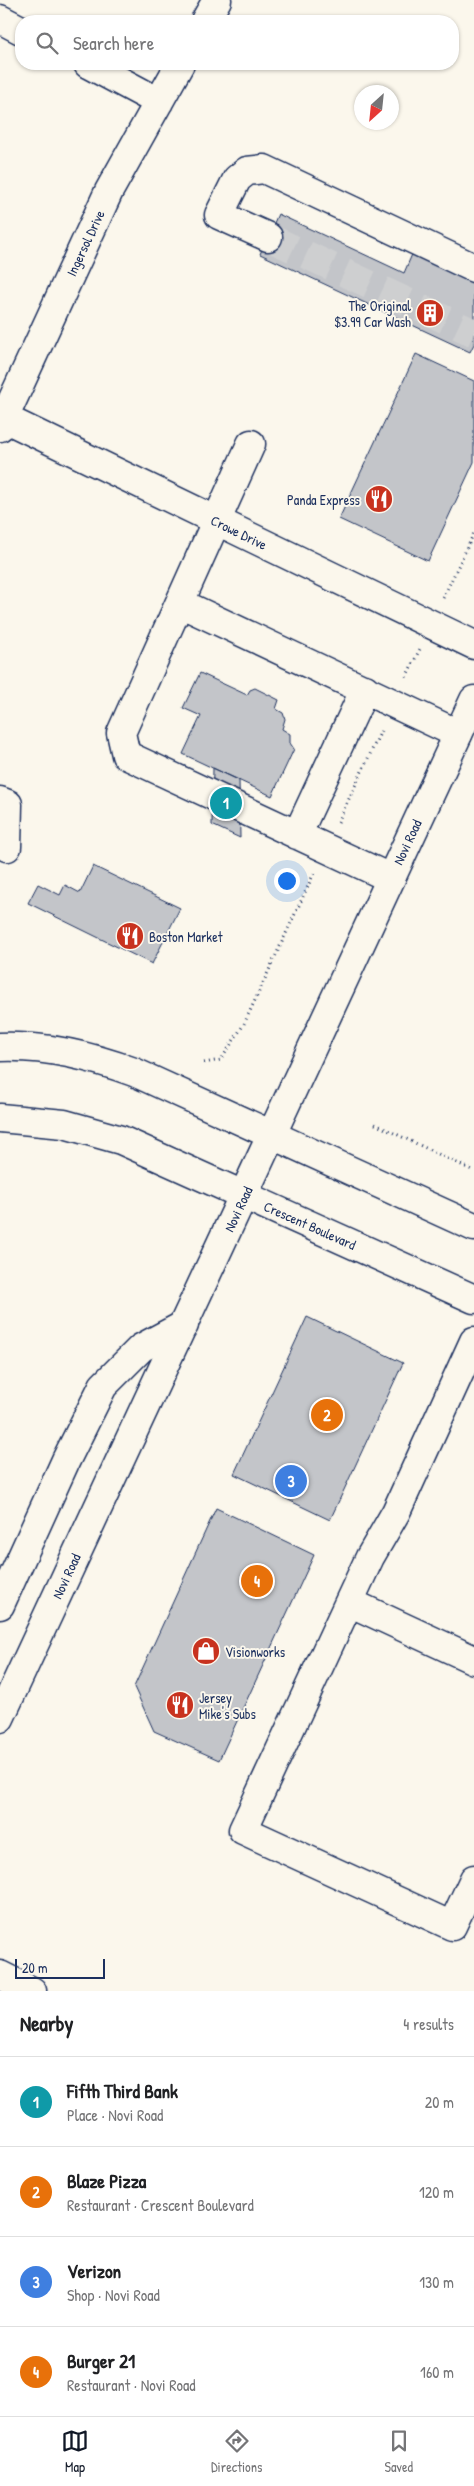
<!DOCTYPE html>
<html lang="en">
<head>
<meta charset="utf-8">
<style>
  body { margin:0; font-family:"Patrick Hand",sans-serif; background:#f6f6f6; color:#202124 }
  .compass { position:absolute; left:354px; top:85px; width:45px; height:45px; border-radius:50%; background:#fff; box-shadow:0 1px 4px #0004; rotate:207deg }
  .scale { position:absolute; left:15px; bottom:12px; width:90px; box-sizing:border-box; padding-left:5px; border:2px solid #1b2f5e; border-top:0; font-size:14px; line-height:18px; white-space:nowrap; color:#1b2f5e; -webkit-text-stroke:4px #fbf7ec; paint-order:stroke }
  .you { position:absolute; left:286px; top:880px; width:18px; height:18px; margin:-12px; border:4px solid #fff; border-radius:50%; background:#1a73e8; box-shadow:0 0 0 8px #1a73e833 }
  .badge { display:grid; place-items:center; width:32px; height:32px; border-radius:50%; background:#111827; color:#fff; font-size:16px; font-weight:700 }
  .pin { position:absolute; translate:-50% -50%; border:2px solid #fff; box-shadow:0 1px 5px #0006 }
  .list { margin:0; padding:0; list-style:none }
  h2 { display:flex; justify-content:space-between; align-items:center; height:65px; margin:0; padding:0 20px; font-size:21px }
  h2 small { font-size:16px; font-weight:400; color:#757577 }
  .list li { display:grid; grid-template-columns:32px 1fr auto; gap:15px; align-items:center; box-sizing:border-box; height:90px; padding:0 20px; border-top:1px solid #e0e0e0 }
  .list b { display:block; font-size:19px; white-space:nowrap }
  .list p { margin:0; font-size:16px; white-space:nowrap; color:#757577 }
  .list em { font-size:16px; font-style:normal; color:#757577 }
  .icon { flex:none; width:28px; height:28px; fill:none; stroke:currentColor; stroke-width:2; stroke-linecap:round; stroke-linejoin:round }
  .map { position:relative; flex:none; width:474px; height:1991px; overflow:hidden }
  .search { position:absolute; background:#fff; box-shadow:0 1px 4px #0004; left:15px; right:15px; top:15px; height:55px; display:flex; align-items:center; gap:12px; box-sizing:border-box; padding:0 18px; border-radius:20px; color:#757577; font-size:19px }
  .sheet { height:425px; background:#fff }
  nav { display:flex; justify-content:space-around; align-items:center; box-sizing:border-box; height:70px; border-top:1px solid #e0e0e0; background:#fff; font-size:14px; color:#757577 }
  nav a { display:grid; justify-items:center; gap:2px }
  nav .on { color:#111827 }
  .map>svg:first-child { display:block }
  .building { fill:#c3c5c9; stroke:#1b2f5e }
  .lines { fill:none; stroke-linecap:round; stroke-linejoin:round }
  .minor-tunnel { stroke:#cecfd0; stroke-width:28; stroke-dasharray:28 14; stroke-linecap:butt }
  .minor-casing { stroke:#1b2f5e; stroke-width:31 }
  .major-casing { stroke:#1b2f5e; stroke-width:31 }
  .highway-casing { stroke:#1b2f5e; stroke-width:31 }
  .path { stroke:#1b2f5e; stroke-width:3; stroke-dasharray:1 4; stroke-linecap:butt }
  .minor { stroke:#fbf7ec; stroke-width:28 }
  .major { stroke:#fbf7ec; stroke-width:28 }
  .highway { stroke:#fbf7ec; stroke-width:28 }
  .labels { text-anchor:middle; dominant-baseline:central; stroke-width:4; stroke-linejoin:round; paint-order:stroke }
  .street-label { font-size:14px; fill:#1b2f5e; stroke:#fbf7ec }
  .poi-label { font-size:14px; fill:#1b2f5e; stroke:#fbf7ec; text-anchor:start }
</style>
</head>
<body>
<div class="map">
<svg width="474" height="1991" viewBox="0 0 474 1991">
  <rect width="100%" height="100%" fill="#fbf7ec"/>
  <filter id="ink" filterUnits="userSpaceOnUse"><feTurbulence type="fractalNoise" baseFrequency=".02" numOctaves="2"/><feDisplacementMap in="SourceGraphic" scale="10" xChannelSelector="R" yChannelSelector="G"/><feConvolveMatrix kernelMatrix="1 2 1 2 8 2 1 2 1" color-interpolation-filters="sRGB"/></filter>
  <g filter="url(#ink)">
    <!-- building -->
    <path class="building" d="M278,214L404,273L413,252L474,281V344L470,352L260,254Z
      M416,354L474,381V462L428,561L339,519Z
      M200,673L247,695L250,690L255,688L279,700L276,709L283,713L285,719L282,729L290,734V743L294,749L272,796L183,754L201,716L183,708Z
      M213,768L239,780L240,838L212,825Z
      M93,866L180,908L152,964L28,903L38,884L60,895L65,885L80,893Z
      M307,1317L403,1363L330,1520L234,1474Z
      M216,1508L314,1555L219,1760L154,1731L134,1687Z"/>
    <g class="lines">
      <!-- minor-tunnel -->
      <path class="minor-tunnel" d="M268,237L474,333"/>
      <defs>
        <path id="minor" d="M0,19L21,30
          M205,21L217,0
          M88,64L159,102
          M268,237L219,215L237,179L247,171L264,169L474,268
          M4,418L474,645
          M0,427L109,191L180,64
          M251,444L121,733L126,755L390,878
          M180,603L458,734
          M0,801L8,804L7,847
          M297,835L365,689
          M0,1047C45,1045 93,1057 134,1072L474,1227
          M0,1118L64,1124L121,1140L474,1299
          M349,1602L370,1557L396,1512L474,1341
          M474,1660L349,1602L243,1830L452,1926L474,1879"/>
        <path id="major" d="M0,1718L474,700"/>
        <path id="highway" d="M0,1605L66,1460L103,1386L141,1348L184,1325
          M0,1975L32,1991"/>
      </defs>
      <!-- minor casing -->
      <use href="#minor" class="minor-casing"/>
      <!-- major casing -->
      <use href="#major" class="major-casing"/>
      <!-- highway casing -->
      <use href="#highway" class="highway-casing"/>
      <!-- path -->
      <path class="path" d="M443,598L474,533
        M406,677L420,649
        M338,822L381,731
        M204,1063L221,1060L244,1024L314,873
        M375,1124L474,1171"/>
      <!-- minor -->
      <use href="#minor" class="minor"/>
      <!-- major -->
      <use href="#major" class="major"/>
      <!-- highway -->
      <use href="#highway" class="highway"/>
    </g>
  </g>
  <!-- icons -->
  <defs>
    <symbol id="building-disc" viewBox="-11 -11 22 22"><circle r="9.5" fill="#c8321e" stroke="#fbf7ec"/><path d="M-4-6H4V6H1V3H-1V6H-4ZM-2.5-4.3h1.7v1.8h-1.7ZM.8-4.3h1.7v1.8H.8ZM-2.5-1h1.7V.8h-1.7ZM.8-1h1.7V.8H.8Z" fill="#fff"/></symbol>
    <symbol id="restaurant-disc" viewBox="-11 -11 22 22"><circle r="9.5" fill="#c8321e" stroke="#fbf7ec"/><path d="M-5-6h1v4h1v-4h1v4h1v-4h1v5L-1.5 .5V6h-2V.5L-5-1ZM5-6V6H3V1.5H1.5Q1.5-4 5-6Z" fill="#fff"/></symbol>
    <symbol id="shop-disc" viewBox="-11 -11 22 22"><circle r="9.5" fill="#c8321e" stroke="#fbf7ec"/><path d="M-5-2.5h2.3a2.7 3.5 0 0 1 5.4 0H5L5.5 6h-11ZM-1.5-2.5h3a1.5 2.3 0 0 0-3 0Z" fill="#fff"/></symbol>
  </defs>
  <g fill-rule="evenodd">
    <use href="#building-disc" x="414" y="297" width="32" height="32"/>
    <use href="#restaurant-disc" x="363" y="483" width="32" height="32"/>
    <use href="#restaurant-disc" x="114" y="920" width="32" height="32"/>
    <use href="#shop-disc" x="190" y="1635" width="32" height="32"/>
    <use href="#restaurant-disc" x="164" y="1689" width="32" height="32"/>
  </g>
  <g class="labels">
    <!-- street labels -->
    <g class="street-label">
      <text transform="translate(85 243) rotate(-65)">Ingersol Drive</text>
      <text transform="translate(239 532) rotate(26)">Crowe Drive</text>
      <text transform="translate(407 842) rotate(-65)">Novi Road</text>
      <text transform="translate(238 1209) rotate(-65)">Novi Road</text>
      <text transform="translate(310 1225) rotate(24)">Crescent Boulevard</text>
      <text transform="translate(66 1576) rotate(-65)">Novi Road</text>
    </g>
    <!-- poi labels -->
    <g class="poi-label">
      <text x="411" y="305" text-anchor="end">The Original<tspan x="411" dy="16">$3.99 Car Wash</tspan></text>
      <text x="360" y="499" text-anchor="end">Panda Express</text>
      <text x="149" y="936">Boston Market</text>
      <text x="225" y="1651">Visionworks</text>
      <text x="199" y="1697">Jersey<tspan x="199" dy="16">Mike's Subs</tspan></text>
    </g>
  </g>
</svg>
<svg class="compass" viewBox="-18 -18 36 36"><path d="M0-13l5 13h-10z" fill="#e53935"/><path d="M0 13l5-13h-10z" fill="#757577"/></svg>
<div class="scale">20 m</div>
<div class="you"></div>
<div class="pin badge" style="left:226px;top:803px;background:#0f9aa8">1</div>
<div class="pin badge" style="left:327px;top:1415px;background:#e8710a">2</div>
<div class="pin badge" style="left:291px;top:1481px;background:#3f7fe0">3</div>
<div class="pin badge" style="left:257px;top:1581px;background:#e8710a">4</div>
<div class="search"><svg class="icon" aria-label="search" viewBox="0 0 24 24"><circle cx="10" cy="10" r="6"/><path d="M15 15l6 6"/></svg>Search here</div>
</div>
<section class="sheet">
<h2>Nearby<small>4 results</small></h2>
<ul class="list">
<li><span class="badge" style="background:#0f9aa8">1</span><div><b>Fifth Third Bank</b><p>Place · Novi Road</p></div><em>20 m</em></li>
<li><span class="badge" style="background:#e8710a">2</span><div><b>Blaze Pizza</b><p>Restaurant · Crescent Boulevard</p></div><em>120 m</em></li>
<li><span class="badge" style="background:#3f7fe0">3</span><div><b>Verizon</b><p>Shop · Novi Road</p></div><em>130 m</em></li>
<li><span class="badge" style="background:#e8710a">4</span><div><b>Burger 21</b><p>Restaurant · Novi Road</p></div><em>160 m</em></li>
</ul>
</section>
<nav>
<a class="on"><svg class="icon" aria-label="map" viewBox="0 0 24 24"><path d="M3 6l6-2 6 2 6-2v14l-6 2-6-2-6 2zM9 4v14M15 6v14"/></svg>Map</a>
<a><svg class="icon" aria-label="directions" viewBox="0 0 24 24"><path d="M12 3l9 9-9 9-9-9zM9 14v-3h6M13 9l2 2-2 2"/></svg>Directions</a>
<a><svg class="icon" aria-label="saved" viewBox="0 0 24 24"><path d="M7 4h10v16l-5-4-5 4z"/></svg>Saved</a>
</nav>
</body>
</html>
